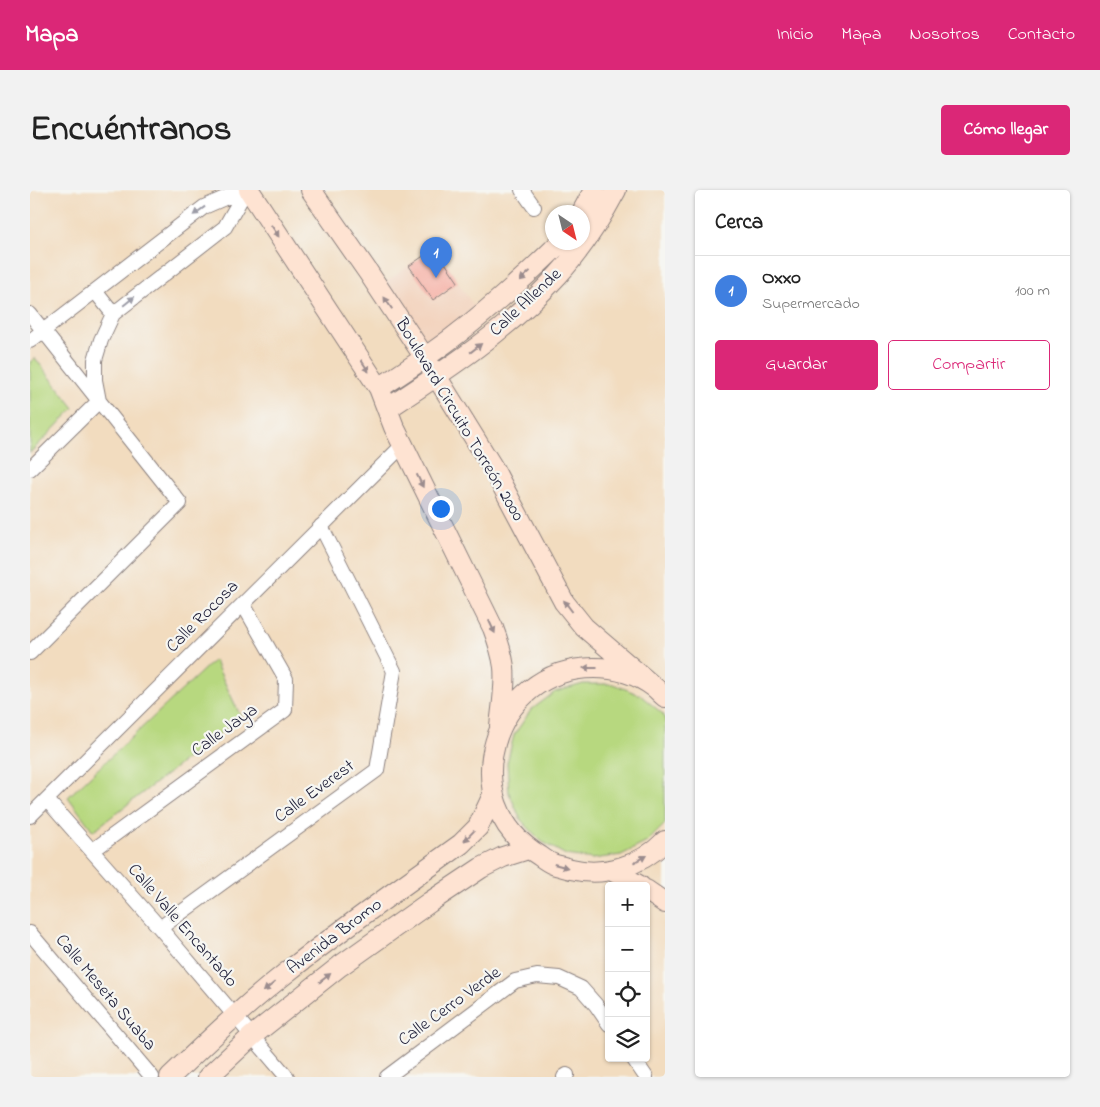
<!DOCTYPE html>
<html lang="es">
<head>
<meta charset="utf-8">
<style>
  body { margin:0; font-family:"Indie Flower",sans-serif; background:#f2f2f2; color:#222 }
  .controls { position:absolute; right:15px; bottom:15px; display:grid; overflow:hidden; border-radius:5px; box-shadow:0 1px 4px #0004 }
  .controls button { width:45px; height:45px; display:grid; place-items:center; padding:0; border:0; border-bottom:1px solid #e0e0e0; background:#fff; color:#222; font:25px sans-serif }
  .compass { position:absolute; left:515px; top:15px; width:45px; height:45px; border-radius:50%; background:#fff; box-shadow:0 1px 4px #0004; rotate:145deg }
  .you { position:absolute; left:410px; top:318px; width:18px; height:18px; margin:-12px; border:4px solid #fff; border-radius:50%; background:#1a73e8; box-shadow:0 0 0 8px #1a73e833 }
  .badge { display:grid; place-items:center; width:32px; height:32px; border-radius:50%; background:#db2777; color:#fff; font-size:16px; font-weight:700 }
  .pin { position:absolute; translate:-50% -41px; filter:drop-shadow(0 1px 2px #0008) }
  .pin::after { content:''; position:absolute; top:26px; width:18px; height:15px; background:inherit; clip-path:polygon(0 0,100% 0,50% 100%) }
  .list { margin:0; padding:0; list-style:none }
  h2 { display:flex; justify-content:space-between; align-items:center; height:65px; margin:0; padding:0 20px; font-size:21px }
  h2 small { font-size:16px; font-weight:400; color:#767676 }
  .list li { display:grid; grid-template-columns:32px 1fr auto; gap:15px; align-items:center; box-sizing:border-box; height:70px; padding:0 20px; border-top:1px solid #e0e0e0 }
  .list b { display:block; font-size:19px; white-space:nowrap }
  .list p { margin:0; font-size:16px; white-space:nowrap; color:#767676 }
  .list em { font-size:16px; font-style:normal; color:#767676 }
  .actions { display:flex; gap:10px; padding:15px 20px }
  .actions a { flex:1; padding:11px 0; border:1px solid #db2777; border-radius:5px; text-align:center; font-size:18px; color:#db2777 }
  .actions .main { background:#db2777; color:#fff }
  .icon { flex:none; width:28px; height:28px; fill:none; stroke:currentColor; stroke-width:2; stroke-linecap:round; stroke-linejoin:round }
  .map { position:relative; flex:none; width:635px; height:887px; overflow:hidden; border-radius:5px }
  header { display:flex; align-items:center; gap:30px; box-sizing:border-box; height:70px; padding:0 25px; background:#db2777; color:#fff }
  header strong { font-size:24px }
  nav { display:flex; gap:28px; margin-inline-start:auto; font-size:18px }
  .intro { display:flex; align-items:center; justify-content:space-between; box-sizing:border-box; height:120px; padding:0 30px }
  h1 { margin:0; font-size:35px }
  .button { padding:12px 22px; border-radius:5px; background:#db2777; color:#fff; font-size:18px; font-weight:700 }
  main { display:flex; gap:30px; padding:0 30px }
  aside { flex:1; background:#fff; border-radius:5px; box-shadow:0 1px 4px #0004 }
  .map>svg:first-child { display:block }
  .built { fill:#f3d4bf }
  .green { fill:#b7d87f; stroke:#6c7d5d }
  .building { fill:#f6a79b }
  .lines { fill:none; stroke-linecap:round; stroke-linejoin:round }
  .street-casing { stroke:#8a7f7d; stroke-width:16 }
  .secondary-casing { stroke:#8a7f7d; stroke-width:22 }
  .street { stroke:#fff; stroke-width:14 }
  .secondary { stroke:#fee3d2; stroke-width:20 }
  .oneway { fill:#9c9ca7 }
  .oneway2 { fill:#9b8c8e }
  .labels { text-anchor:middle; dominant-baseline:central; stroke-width:4.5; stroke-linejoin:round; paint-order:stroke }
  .street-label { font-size:18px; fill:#22223b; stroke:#f6f6f2 }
</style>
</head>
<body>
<header>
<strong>Mapa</strong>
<nav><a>Inicio</a><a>Mapa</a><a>Nosotros</a><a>Contacto</a></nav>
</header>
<div class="intro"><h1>Encuéntranos</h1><a class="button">Cómo llegar</a></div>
<main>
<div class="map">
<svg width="635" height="887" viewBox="0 0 635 887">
  <rect width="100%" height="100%" fill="#f6f6f2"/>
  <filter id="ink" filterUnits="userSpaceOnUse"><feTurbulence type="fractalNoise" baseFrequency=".02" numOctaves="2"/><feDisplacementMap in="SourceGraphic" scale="10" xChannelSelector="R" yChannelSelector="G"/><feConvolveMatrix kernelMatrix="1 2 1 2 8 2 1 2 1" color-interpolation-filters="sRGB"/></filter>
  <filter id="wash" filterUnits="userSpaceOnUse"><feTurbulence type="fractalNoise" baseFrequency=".0096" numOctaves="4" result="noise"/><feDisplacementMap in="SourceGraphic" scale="20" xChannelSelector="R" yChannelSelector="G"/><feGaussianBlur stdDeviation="1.12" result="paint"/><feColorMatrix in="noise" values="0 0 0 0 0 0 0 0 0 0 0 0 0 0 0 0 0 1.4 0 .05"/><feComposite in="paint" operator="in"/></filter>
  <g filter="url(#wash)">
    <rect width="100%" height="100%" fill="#f2dcbf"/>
    <!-- built -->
    <path class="built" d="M405,58L445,118L396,155L354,93Z"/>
    <!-- green -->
    <path class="green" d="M5,168L44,218L0,263V172Z
      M184,470L211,527L63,641L38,607Z
      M553,494H583L610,505L633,524L635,528V634L617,652L591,665L563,669L536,665L511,651L491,630L479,603L477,573L484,545L501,520L525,502Z"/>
    <g id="blocks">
      <!-- building -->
      <path class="building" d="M405,58L428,92L403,110L379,76Z"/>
    </g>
  </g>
  <g filter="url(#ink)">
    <use href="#blocks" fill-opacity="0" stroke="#8a7f7d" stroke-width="1"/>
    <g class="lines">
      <defs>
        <path id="street" d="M492,0L504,17
          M65,101L83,124
          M0,124L150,313L0,463
          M0,151L174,17L213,0
          M0,279L69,211L65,190V170L71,150L83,124L195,37L216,0
          M17,610L130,738L257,887
          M0,626L373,255
          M62,661L255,520L256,489L213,414
          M130,738L347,580L364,481L291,336
          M0,743L122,887
          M603,868L616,887
          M357,887L485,791L507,786L529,788L551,798L566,815L579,834
          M534,887L537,885"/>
        <path id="secondary" d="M219,0L349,198L364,237L373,255L463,438C468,451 472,463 474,477C476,496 472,517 470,536
          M281,0L338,82L395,168L463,278L534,412L554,437L624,497
          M552,22L564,0
          M349,198C374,182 398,166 422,148C460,119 496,86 531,52
          M357,219C418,179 479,139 528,85C551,60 570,30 586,0
          M635,507C631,504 628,500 624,497C607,484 585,478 564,478C462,478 421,613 510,666C514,669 518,672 523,674C528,676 535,677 541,679C574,687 611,676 635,651
          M581,680L610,696
          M616,700L635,713
          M140,887C178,851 215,815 256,783C313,738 373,696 431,654L448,637L463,605
          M178,887L222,846L310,776L400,712L451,678L473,667L498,659"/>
      </defs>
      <!-- street casing -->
      <use href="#street" class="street-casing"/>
      <!-- secondary casing -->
      <use href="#secondary" class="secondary-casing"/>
      <!-- street -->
      <use href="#street" class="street"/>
      <!-- secondary -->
      <use href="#secondary" class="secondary"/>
    </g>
    <!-- one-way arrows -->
    <defs><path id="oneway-solid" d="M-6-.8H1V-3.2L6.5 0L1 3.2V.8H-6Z" transform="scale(1.25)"/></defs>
    <g class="oneway">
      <use href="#oneway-solid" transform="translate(169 21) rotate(144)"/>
      <use href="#oneway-solid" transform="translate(99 111) rotate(-39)"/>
    </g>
    <g class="oneway2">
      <use href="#oneway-solid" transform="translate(245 41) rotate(57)"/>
      <use href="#oneway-solid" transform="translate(495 86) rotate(137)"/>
      <use href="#oneway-solid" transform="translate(358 113) rotate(-124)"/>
      <use href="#oneway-solid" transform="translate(446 158) rotate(-38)"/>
      <use href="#oneway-solid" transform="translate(335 176) rotate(57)"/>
      <use href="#oneway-solid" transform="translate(390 291) rotate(64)"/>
      <use href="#oneway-solid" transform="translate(538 416) rotate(-127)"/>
      <use href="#oneway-solid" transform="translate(462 437) rotate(65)"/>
      <use href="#oneway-solid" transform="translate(560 478) rotate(-180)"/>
      <use href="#oneway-solid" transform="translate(439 646) rotate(134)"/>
      <use href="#oneway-solid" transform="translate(610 669) rotate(-29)"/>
      <use href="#oneway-solid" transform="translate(531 676) rotate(15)"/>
      <use href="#oneway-solid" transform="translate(295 788) rotate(-38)"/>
      <use href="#oneway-solid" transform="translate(239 797) rotate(140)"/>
    </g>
  </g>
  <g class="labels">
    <!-- street labels -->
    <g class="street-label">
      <text transform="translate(496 113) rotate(-43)">Calle Allende</text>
      <text transform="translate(429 230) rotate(59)">Boulevard Circuito Torreón 2000</text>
      <text transform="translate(173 427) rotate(-45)">Calle Rocosa</text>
      <text transform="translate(195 541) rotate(-36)">Calle Jaya</text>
      <text transform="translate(285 602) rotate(-36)">Calle Everest</text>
      <text transform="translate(152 736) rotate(49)">Calle Valle Encantado</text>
      <text transform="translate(305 747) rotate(-37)">Avenida Bromo</text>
      <text transform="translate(75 803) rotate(50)">Calle Meseta Suaba</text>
      <text transform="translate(420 817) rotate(-36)">Calle Cerro Verde</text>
    </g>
  </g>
</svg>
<div class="controls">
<button>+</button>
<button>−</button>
<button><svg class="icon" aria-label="locate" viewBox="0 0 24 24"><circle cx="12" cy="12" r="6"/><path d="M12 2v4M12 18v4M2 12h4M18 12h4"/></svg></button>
<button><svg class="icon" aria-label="layers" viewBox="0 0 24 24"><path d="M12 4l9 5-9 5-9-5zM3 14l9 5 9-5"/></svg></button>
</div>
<svg class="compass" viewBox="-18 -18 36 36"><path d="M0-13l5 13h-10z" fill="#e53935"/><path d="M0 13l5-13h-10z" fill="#767676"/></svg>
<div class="you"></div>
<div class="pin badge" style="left:406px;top:88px;background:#3f7fe0">1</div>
</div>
<aside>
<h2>Cerca<small></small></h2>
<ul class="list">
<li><span class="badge" style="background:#3f7fe0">1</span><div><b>Oxxo</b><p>Supermercado</p></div><em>100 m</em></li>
</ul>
<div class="actions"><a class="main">Guardar</a><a>Compartir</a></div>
</aside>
</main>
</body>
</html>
